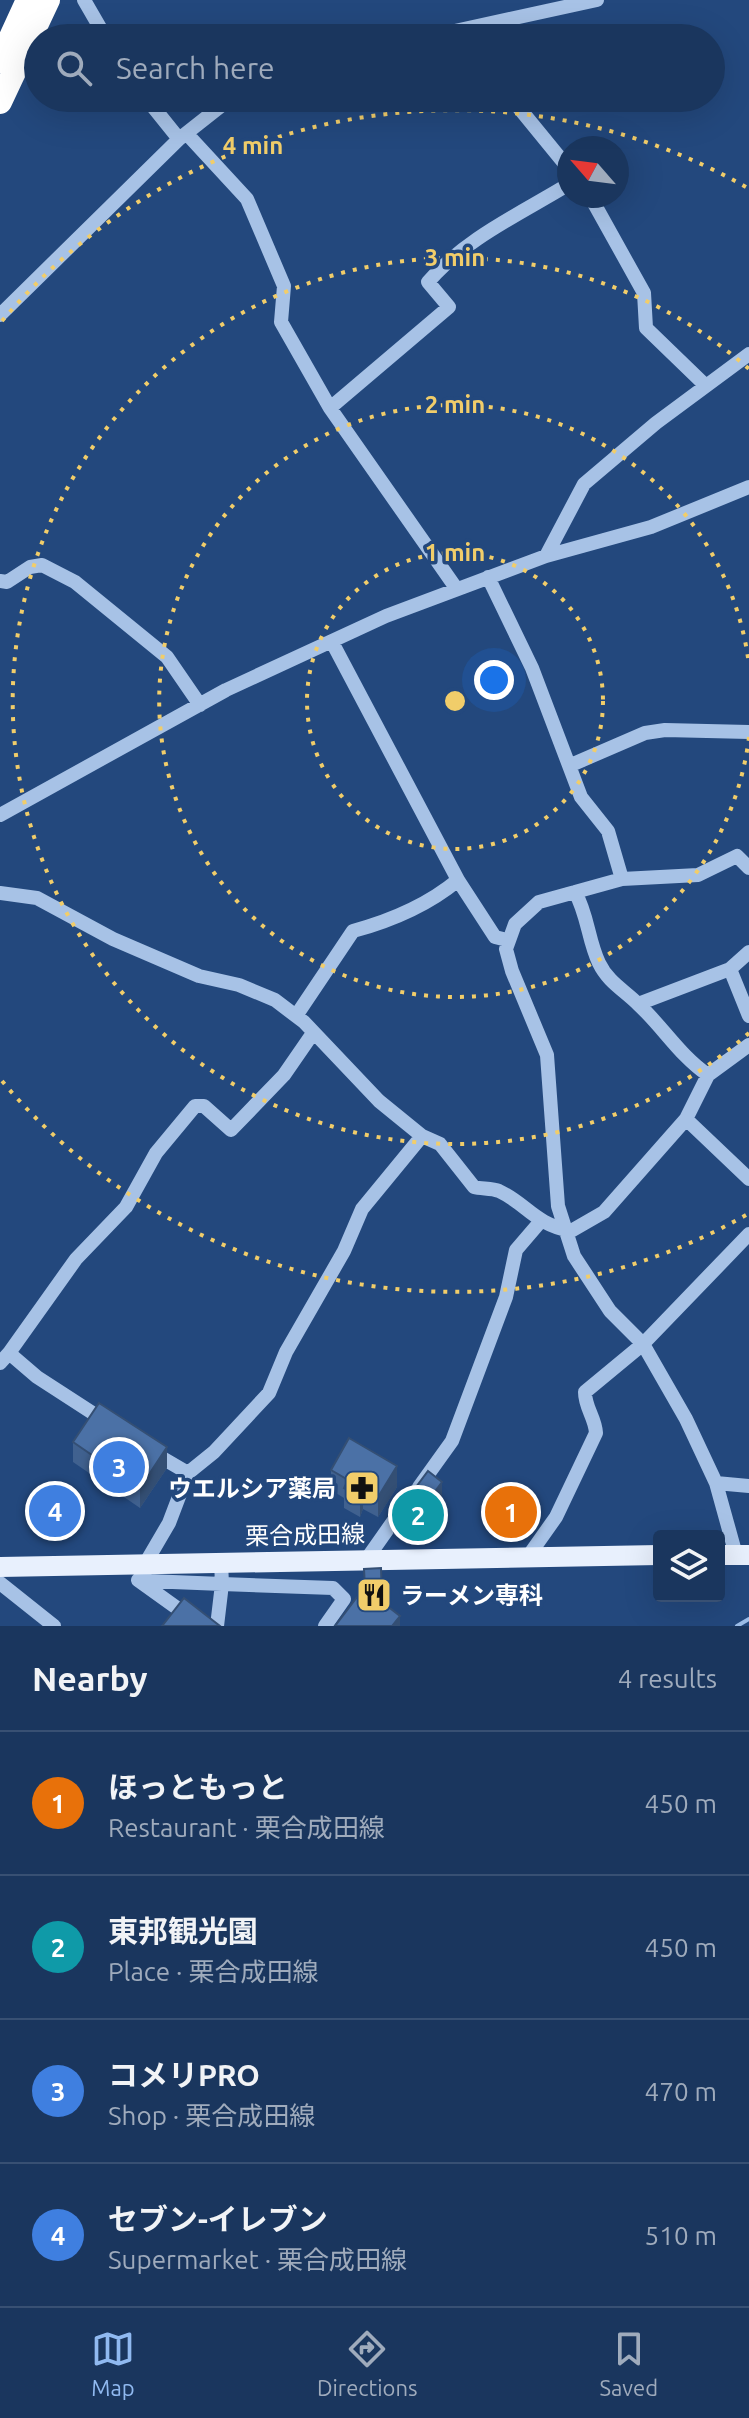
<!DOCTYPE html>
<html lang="en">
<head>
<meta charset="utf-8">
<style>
  body { margin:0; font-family:Ubuntu,"Noto Sans JP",sans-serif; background:#233e64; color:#f1f3f6 }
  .controls { position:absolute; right:24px; bottom:24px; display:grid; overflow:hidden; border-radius:8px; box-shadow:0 8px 32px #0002 }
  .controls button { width:72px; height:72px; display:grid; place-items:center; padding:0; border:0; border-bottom:2px solid #385073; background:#1a365e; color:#f1f3f6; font:40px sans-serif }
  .compass { position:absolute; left:557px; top:136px; width:72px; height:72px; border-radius:50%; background:#1a365e; box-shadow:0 8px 32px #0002; rotate:298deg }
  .you { position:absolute; left:494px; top:680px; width:28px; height:28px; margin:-20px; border:6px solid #fff; border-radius:50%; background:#1a73e8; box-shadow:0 0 0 12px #1a73e833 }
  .badge { display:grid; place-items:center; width:52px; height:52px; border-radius:50%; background:#90b9f0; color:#fff; font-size:26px; font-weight:700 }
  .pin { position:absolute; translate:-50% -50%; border:4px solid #fff; box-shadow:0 2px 8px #0006 }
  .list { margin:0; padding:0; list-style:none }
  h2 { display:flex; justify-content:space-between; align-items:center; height:104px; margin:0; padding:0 32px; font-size:34px }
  h2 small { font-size:26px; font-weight:400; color:#9fabbc }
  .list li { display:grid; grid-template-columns:52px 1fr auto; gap:24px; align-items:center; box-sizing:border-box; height:144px; padding:0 32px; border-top:2px solid #385073 }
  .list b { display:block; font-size:30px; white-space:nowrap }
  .list p { margin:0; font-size:26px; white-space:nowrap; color:#9fabbc }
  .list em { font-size:26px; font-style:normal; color:#9fabbc }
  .icon { flex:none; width:44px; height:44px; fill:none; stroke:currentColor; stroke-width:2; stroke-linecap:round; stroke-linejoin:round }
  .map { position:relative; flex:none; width:749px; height:1626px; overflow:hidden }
  .search { position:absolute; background:#1a365e; box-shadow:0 8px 32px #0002; left:24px; right:24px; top:24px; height:88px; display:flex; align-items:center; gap:20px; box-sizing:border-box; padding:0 28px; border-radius:44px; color:#9fabbc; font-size:30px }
  .sheet { height:680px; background:#1a365e }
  nav { display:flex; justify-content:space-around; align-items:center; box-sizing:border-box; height:112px; border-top:2px solid #385073; background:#1a365e; font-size:22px; color:#9fabbc }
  nav a { display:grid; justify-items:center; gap:4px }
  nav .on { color:#90b9f0 }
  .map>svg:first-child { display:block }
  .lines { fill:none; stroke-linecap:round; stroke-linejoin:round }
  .stream { stroke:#9bbce7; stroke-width:4 }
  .minor { stroke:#a7c2e6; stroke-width:14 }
  .major { stroke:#e8f0fd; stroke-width:20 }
  .highway { stroke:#fff; stroke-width:24 }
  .wall { fill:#40618f }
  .shaded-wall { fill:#344f74 }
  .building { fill:#4b71a6; stroke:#344f74; stroke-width:2 }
  .ring { fill:none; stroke:#f1cd6a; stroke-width:4; stroke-dasharray:4 8 }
  .labels { text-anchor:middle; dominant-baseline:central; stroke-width:7; stroke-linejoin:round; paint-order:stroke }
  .poi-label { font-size:24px; font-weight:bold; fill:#fff; stroke:#23487d; text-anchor:end }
  .street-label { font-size:24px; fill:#fff; stroke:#23487d }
  .centre { fill:#f1cd6a; stroke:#23487d; stroke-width:4 }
  .ring-label { font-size:24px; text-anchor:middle; font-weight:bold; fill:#f1cd6a; stroke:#23487d; stroke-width:7; stroke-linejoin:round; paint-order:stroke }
</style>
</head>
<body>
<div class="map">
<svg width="749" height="1626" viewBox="0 0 749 1626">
  <rect width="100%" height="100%" fill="#23487d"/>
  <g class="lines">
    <!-- stream -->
    <path class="stream" d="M737,1626L749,1619"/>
    <!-- minor -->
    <path class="minor" d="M84,0L106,38
      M303,38L332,31L432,36L597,0
      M146,98L179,139
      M511,98L569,169
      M187,134L247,199L284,286L281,322L330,408L456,588
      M590,196L644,293L646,328L706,386
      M0,315L179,139L231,98
      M330,408L449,307L428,282C466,238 520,214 569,184
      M546,556L584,484L656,423L749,354
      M488,577L532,668L581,797L608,831L622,879
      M0,581L7,582L30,567L42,565L75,582L167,657L200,705
      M332,642L458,880L495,937L507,940
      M571,765L645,733L665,730L749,732
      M0,815L226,690L386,616L546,556L651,527L749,487
      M575,892C588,915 588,940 599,963C608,982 624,990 638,1004C663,1027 680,1056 708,1075
      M0,893L37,898L113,939L199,976L239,985L275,1000L304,1022L379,1101L422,1136L440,1144L474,1187C481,1189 492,1188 499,1191C527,1204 534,1224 571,1231L604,1212L686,1119L708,1075L749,1045
      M749,952L730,969L749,1016
      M638,1004L730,969
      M296,1016L353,931C390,921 428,905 458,880
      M686,1119L749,1179
      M9,1353L76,1259L126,1207L156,1153L195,1106H204L231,1130L284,1075L313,1033
      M0,1363L9,1353L37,1377L108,1423
      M152,1452L188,1473
      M716,1483L749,1486
      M419,1487L452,1441L506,1297L516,1250L540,1222
      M736,1555L716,1483L686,1419L643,1344L610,1311L574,1256L558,1206L547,1055L512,971L506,949L515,924L539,902L622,879L698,875L737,856L749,868
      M527,1558L556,1517L596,1433C595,1417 585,1408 585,1392L643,1344L749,1234
      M366,1560L404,1506
      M221,1562L222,1584L333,1588L344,1599L325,1626
      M145,1564L169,1523L188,1473L214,1452L269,1393L286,1352L344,1251L362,1209L422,1136
      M135,1565L148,1581L222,1584L217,1626
      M138,1580L202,1626
      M0,1583L54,1626"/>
    <!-- major -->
    <path class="major" d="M719,1555H749
      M0,1567L659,1555"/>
    <!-- highway -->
    <path class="highway" d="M0,61L28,0
      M0,102L48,0"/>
  </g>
  <!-- wall -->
  <path class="wall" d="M73,1442L167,1468L140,1508L73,1462Z
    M331,1470L397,1487L378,1517L363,1509L360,1517L344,1508V1498L331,1490Z
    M38,1497L75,1512L63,1527L38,1507Z
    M442,1497L407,1544L393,1534V1518Z"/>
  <!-- shaded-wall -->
  <path class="shaded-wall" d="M167,1447V1468L140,1508V1488Z
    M397,1466V1487L378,1517V1497Z
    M442,1482V1497L407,1544V1529Z
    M363,1489V1509L360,1517V1497Z
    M75,1502V1512L63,1527V1517Z
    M400,1616V1626H392Z"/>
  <!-- building -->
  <path class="building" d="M99,1403L167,1447L140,1488L73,1442Z
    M349,1438L397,1466L378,1497L363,1489L360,1497L344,1488L348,1480L331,1470Z
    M428,1471L442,1482L407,1529L393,1518Z
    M48,1483L75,1502L63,1517L38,1497Z
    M381,1568L382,1597H376L365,1589L364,1569Z
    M364,1588L400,1616L392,1626H335Z
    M184,1598L220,1626H162Z"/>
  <!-- distance rings -->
  <g class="ring">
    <circle cx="455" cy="701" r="148"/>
    <path d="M749 737A296 296 0 1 1 749 665"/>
    <path d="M749 1033A443 443 0 1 1 749 369"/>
    <path d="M746 1215A591 591 0 0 1 2 1081M2 321A591 591 0 0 1 746 187"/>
  </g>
  <!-- icons -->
  <defs>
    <symbol id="pharmacy-square" viewBox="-11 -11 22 22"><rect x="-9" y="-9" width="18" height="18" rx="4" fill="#f1cd6a" stroke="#23487d"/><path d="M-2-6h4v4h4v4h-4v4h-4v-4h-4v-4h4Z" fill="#111"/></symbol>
    <symbol id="restaurant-square" viewBox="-11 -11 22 22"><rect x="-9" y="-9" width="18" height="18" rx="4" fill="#f1cd6a" stroke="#23487d"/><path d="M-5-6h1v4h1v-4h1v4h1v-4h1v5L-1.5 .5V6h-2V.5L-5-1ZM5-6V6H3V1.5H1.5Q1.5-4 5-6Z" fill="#111"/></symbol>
  </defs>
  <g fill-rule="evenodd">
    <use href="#pharmacy-square" x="342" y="1468" width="40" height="40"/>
    <use href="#restaurant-square" x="354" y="1575" width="40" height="40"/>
  </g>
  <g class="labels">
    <!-- poi labels -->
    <g class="poi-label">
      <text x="336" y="1488">ウエルシア薬局</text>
      <text x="400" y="1595" text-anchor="start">ラーメン専科</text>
    </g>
    <!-- street labels -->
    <g class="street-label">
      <text transform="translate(305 1535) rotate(-1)">栗合成田線</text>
    </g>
  </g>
  <circle cx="455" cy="701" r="12" class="centre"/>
  <g class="ring-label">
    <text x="253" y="154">4 min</text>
    <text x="455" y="266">3 min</text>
    <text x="455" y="413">2 min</text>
    <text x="455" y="561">1 min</text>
  </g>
</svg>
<div class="controls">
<button><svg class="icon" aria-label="layers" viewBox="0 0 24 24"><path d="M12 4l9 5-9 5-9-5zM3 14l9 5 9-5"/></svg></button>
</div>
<svg class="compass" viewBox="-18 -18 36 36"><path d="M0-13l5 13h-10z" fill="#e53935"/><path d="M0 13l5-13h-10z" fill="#9fabbc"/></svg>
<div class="you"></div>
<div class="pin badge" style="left:511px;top:1512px;background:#e8710a">1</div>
<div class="pin badge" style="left:418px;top:1515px;background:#0f9aa8">2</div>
<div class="pin badge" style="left:119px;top:1467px;background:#3f7fe0">3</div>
<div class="pin badge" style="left:55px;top:1511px;background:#3f7fe0">4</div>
<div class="search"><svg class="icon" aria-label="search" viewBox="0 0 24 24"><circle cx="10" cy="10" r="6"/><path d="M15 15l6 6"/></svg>Search here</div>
</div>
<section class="sheet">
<h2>Nearby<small>4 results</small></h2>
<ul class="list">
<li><span class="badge" style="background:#e8710a">1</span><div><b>ほっともっと</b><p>Restaurant · 栗合成田線</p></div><em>450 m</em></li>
<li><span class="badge" style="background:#0f9aa8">2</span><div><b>東邦観光園</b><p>Place · 栗合成田線</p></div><em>450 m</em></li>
<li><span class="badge" style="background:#3f7fe0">3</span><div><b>コメリPRO</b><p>Shop · 栗合成田線</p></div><em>470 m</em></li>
<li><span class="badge" style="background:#3f7fe0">4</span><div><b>セブン-イレブン</b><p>Supermarket · 栗合成田線</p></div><em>510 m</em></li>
</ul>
</section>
<nav>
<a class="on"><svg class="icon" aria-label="map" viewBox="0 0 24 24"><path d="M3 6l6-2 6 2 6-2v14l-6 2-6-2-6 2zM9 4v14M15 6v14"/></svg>Map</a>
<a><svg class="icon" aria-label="directions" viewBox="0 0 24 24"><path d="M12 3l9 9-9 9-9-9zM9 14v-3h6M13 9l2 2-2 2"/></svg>Directions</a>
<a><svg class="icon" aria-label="saved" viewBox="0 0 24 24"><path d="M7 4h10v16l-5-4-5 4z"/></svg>Saved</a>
</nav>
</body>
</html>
